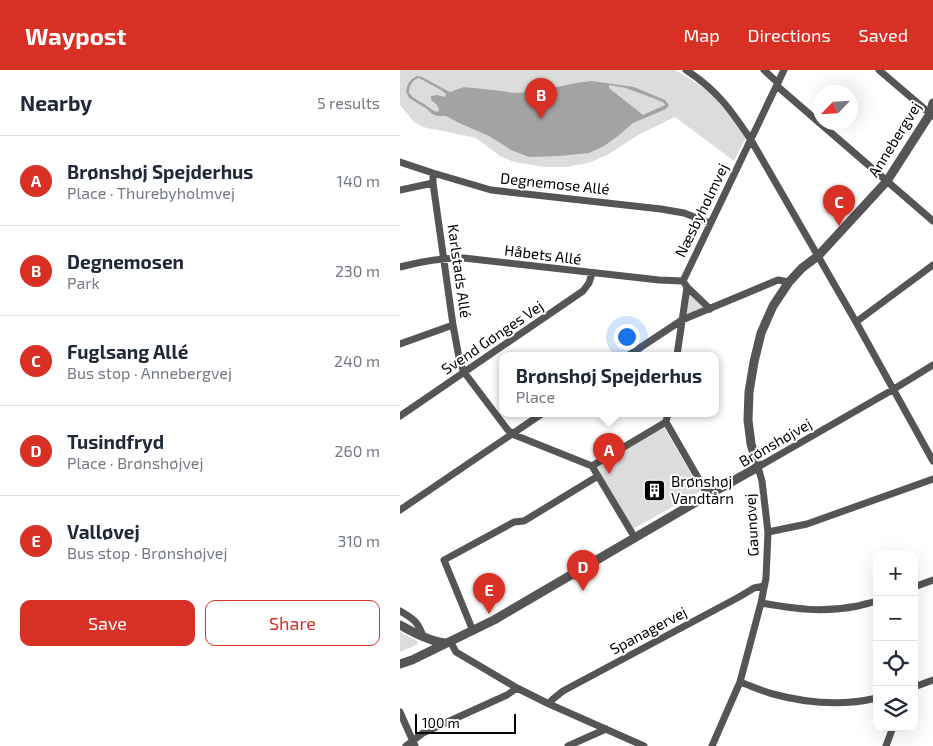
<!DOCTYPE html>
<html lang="en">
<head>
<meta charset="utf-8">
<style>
  body { margin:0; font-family:"Exo 2",sans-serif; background:#f2f2f3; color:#1f2937 }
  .controls { position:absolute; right:15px; bottom:15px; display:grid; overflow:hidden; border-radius:10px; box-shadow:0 5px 20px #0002 }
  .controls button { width:45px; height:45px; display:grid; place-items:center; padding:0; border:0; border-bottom:1px solid #e0e1e3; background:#fff; color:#1f2937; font:25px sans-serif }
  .compass { position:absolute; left:413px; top:15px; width:45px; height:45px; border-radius:50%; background:#fff; box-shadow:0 5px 20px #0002; rotate:245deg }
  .scale { position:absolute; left:15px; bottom:12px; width:101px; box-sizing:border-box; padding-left:5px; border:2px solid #000; border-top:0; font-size:14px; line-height:18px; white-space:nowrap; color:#000; -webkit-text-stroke:4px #fff; paint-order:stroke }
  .you { position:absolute; left:226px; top:266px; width:18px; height:18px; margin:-12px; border:4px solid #fff; border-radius:50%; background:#1a73e8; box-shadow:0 0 0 8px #1a73e833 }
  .badge { display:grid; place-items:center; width:32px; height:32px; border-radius:50%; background:#d93025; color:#fff; font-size:16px; font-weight:700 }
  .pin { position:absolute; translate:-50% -41px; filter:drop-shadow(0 1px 2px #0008) }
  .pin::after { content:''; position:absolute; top:26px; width:18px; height:15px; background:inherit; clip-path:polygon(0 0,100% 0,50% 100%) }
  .popup { position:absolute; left:99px; top:282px; width:220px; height:65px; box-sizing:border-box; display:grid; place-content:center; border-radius:10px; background:#fff; filter:drop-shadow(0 1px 4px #0005); font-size:16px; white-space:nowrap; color:#747a83 }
  .popup b { font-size:19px; color:#1f2937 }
  .popup::after { content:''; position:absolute; left:50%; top:100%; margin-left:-10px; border:10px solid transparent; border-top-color:#fff }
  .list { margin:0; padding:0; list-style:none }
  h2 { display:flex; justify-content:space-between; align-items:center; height:65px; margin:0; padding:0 20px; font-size:21px }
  h2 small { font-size:16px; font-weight:400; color:#747a83 }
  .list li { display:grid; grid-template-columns:32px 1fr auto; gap:15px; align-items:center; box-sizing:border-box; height:90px; padding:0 20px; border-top:1px solid #e0e1e3 }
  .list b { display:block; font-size:19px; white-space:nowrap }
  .list p { margin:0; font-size:16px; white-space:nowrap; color:#747a83 }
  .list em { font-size:16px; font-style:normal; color:#747a83 }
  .actions { display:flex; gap:10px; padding:15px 20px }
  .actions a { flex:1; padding:11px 0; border:1px solid #d93025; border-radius:10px; text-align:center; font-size:18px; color:#d93025 }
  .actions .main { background:#d93025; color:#fff }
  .icon { flex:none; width:28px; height:28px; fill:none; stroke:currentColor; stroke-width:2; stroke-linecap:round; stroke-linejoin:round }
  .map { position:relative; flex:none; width:533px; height:676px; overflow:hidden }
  header { display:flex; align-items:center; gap:30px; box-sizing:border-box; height:70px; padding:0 25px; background:#d93025; color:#fff }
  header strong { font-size:24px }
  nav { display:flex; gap:28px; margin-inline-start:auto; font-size:18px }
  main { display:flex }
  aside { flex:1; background:#fff }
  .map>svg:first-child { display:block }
  .green { fill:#dcdcdc }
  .water { fill:#a3a3a3; fill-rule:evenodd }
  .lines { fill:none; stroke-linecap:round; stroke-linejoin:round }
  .minor { stroke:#555; stroke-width:7 }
  .tertiary { stroke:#555; stroke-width:9 }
  .labels { text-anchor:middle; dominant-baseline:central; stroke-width:4; stroke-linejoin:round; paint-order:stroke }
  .street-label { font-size:15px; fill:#000; stroke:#fff }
  .poi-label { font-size:15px; fill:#000; stroke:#fff; text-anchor:start }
</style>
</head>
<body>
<header>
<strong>Waypost</strong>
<nav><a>Map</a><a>Directions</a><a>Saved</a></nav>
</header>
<main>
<aside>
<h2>Nearby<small>5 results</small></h2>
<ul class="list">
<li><span class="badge">A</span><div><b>Brønshøj Spejderhus</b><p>Place · Thurebyholmvej</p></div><em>140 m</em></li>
<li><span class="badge">B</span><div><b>Degnemosen</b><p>Park</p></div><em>230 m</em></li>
<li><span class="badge">C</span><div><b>Fuglsang Allé</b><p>Bus stop · Annebergvej</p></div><em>240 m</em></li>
<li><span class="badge">D</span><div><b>Tusindfryd</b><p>Place · Brønshøjvej</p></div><em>260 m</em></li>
<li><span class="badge">E</span><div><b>Valløvej</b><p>Bus stop · Brønshøjvej</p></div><em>310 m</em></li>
</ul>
<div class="actions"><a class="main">Save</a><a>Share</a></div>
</aside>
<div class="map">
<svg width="533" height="676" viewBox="0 0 533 676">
  <rect width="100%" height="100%" fill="#fff"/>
  <!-- green -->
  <path class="green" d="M0,0H275C287,7 300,14 311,24C324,37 335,52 346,67L334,91L275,47L240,64L207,85L188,93L167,97H145L114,92L100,86L76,68L23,57L14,52L0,35Z
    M289,225H291L304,237L302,238L289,244H287L286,243Z
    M264,357L301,421L233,459L197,397Z
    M0,562L17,571L18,574L0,582Z"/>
  <!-- water -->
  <path class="water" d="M17,6L22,7L50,22L64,17L102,21L113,23L133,22L176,13L192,11L234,17L265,30L269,35L266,39L233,53L218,66L204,76L189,83L159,86L129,87L111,80L89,66L59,53L46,46H37L32,44L27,39L9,28L6,21L8,14L12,9ZM19,8L41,20L46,24L45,27L37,25L31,26V30L37,35L39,39L38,42C33,41 31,39 27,36C21,31 14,30 9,23C9,16 12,10 19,8ZM209,15L226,18L263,32L265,35L243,45L209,18Z"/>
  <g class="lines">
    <!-- minor -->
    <path class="minor" d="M286,0C317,20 331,40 351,70L456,252L533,391
      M364,0L378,13
      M479,0L533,46
      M377,16L533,151
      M0,92L33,103L91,120L261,139L284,143L310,153
      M33,103V113L53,255L60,293L64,302L107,359L112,364L192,396L235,468
      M0,120L33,113
      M0,197C22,191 42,188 64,188L259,210L283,211
      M287,217L310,239
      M456,252L533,195
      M0,274L53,255
      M229,285L282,250L378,210L389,212
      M277,285L287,217L283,211L384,0
      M268,343L266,352L308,425
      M0,346L183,221L189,213L192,203
      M192,396L266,352
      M0,440L143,343
      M368,462L407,454L533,409
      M514,517L533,510
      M361,533C396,539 422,543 458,536C464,534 471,533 477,531
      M0,541C12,548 19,552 23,567
      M73,561L44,490L114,452L124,451L198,406
      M50,571L56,582L117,618L149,634L244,676
      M340,612C351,616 362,621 373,624C406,633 443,636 477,628
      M514,617L533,610
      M149,634L153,629L163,621L339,527L354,518L364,516
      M0,642L15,676
      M6,676L23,663L107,625L117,618
      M168,676L206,659
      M312,676L340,612L361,533L366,508L368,462L362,411L358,397L494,319L533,295
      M486,676L493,657"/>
    <!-- tertiary -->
    <path class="tertiary" d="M0,555C15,563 29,571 45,573
      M0,594L12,590L94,550L308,425L358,397L351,374L348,350L349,322L354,292L361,263L373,236L389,212L402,198L418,186L487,111L530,44L533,33"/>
  </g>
  <!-- icons -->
  <defs>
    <symbol id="building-square" viewBox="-11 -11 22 22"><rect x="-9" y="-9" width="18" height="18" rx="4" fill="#000" stroke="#fff"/><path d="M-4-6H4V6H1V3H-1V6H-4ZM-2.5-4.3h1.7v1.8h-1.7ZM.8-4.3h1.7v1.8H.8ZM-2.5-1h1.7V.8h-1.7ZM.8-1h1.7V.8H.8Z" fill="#fff"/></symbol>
  </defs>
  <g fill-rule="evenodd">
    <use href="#building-square" x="242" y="408" width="25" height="25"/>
  </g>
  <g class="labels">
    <!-- street labels -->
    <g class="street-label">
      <text transform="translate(494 69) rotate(-58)">Annebergvej</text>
      <text transform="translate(155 113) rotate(6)">Degnemose Allé</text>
      <text transform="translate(301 140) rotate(-64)">Næsbyholmvej</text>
      <text transform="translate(143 184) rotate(7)">Håbets Allé</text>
      <text transform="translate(60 201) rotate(82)">Karlstads Allé</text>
      <text transform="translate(92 267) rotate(-34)">Svend Gønges Vej</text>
      <text transform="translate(375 372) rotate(-30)">Brønshøjvej</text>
      <text transform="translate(351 455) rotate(-93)">Gaunøvej</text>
      <text transform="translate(248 560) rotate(-28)">Spanagervej</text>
    </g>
    <!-- poi labels -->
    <g class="poi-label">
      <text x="271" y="411">Brønshøj<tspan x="271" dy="17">Vandtårn</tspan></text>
    </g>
  </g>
</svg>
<div class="controls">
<button>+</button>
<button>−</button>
<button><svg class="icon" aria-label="locate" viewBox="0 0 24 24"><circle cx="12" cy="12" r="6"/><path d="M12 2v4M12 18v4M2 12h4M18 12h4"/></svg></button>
<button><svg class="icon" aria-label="layers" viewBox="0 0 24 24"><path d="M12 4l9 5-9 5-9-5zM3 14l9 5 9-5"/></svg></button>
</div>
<svg class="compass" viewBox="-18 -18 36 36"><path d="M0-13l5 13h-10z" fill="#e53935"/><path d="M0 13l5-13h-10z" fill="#747a83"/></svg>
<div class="scale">100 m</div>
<div class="you"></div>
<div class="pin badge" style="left:209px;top:404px">A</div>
<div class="popup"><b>Brønshøj Spejderhus</b>Place</div>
<div class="pin badge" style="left:141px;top:49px">B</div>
<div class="pin badge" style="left:439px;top:156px">C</div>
<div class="pin badge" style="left:183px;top:521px">D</div>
<div class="pin badge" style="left:89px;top:544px">E</div>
</div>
</main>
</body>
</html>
